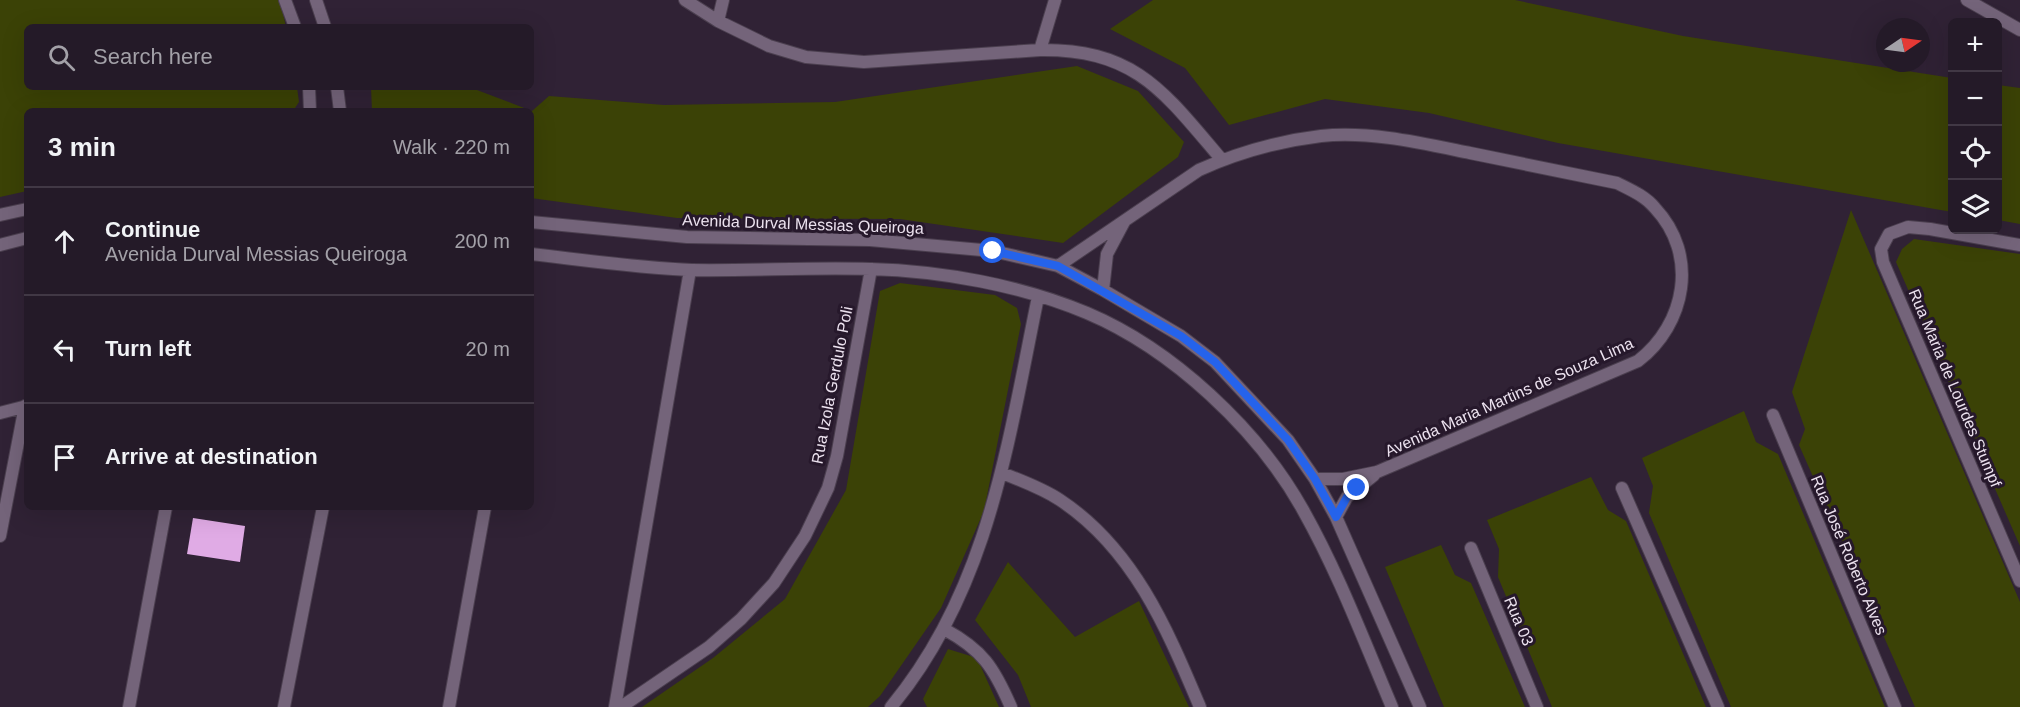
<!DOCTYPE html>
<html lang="en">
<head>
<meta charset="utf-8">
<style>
  body { margin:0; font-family:Helvetica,sans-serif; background:#302734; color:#f1f3f6 }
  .controls { position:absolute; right:18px; top:18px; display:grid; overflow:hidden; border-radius:9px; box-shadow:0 6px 24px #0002 }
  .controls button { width:54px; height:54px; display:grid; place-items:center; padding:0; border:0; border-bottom:2px solid #413845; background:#241a28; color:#f1f3f6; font:30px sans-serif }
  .compass { position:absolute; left:1876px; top:18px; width:54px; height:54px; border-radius:50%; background:#241a28; box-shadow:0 6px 24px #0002; rotate:77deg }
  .stop { position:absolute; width:18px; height:18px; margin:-14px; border:4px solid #2563eb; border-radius:50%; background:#fff }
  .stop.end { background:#2563eb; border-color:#fff; box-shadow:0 2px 6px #0008 }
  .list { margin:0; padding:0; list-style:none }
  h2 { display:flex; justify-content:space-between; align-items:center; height:78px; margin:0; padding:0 24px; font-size:26px }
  h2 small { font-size:20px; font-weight:400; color:#a3a1a8 }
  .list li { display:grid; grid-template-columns:39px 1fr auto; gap:18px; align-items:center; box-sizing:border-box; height:108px; padding:0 24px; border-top:2px solid #413845 }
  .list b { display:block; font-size:22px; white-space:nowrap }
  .list p { margin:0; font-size:20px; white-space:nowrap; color:#a3a1a8 }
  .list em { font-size:20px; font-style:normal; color:#a3a1a8 }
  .icon { flex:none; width:33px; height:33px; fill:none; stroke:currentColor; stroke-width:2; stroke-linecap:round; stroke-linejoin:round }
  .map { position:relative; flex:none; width:2020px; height:707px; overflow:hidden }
  .search { position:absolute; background:#241a28; box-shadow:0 6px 24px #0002; left:24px; top:24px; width:510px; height:66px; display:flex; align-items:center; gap:15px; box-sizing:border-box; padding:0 21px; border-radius:9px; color:#a3a1a8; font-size:22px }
  .panel { position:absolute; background:#241a28; box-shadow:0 6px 24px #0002; left:24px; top:108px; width:510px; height:402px; border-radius:9px }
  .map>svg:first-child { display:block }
  .green { fill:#3b4206 }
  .building { fill:#e0abe5 }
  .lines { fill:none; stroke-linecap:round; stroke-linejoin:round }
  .street-casing { stroke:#4b3f4f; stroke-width:14 }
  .street { stroke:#74647a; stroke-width:12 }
  .route { stroke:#2563eb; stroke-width:8 }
  .labels { text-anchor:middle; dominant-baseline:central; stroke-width:6; stroke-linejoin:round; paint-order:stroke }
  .street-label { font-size:16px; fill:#ece2ef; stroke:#26182b }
</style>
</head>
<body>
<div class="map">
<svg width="2020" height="707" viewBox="0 0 2020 707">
  <rect width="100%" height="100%" fill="#302235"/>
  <!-- green -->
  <path class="green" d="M0,0H280L286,27H27V87H297L299,102L293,111H27V191L0,197Z
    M1153,0H1515L1683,36L1952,78V212L1558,143L1429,113L1325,99L1229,125L1185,68L1110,29Z
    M1077,66L1138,91L1184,142L1178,157L1063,243L900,219L677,218L531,198V111H372L371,87H469L532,111L549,96L664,105L835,102Z
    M1998,85L2020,88V224L1998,220Z
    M1851,210L2020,602V707H1915L1799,445L1805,429L1792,392Z
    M1914,239L2020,254V546L1896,262L1902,249Z
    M900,283L995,295L1017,308L1021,324L984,511L941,608L880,696L868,707H642L713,658L785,599L846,490L880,291Z
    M1744,411L1756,442L1778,454L1885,707H1731L1649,513L1653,486L1642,458Z
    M1591,477L1608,510L1626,521L1706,707H1552L1498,577L1499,549L1487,520Z
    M1441,545L1455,575L1471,583L1525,707H1444L1385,567Z
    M1008,562L1075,637L1139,601L1189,707H1031L1018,675L975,620Z
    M948,649L977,658L999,707H927L923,699Z"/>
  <!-- building -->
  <path class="building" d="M193,518L245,526L240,562L187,554Z"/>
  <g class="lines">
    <defs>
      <path id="street" d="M285,0L295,27
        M316,0L325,27
        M685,0L718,21L769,46L806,57L864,62L1040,50C1136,49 1164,92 1222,160
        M1967,0L2020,30
        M718,21L723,0
        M1040,50L1055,0
        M309,87L310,111
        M337,87L340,111
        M0,215L27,209
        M531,222L687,237L870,240L993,251L1058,266L1103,290L1181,336L1215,362L1288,440L1315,479L1336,517L1420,707
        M0,245L27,238
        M2020,245L1930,229L1908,227L1889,234L1881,249L1883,262L2020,581
        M531,254C584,260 639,268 692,270C752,271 811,267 870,269C942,271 1020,285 1087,313C1172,349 1258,429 1303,510C1338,572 1364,641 1392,707
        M1058,266L1199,170C1237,153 1279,141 1321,136C1371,131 1421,143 1470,153C1519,163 1568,173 1617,183C1631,190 1645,196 1655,208C1699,255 1686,324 1638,361L1377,472L1343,479H1315
        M1103,290L1107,254L1124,222
        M0,413L27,406
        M1773,415L1895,707
        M1002,473C1022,481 1042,488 1060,500C1134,549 1167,629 1200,707
        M1622,488L1718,707
        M1336,517L1347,497L1374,475
        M0,536L25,406
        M1471,548L1537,707
        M944,629C983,650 994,668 1011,707
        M129,707L166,507
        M284,707L323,507
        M449,707L485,507
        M615,707L690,270
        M621,707L709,647L741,619L774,583L805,536L828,488L837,456L871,269
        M891,707C989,589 1008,442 1038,297"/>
    </defs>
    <!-- street casing -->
    <use href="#street" class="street-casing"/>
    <!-- street -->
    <use href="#street" class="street"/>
  </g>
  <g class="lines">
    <!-- route -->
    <path class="route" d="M993,251L1058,266L1181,336L1215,362L1288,440L1315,479L1336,517L1347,497L1357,488"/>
  </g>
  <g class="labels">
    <!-- street labels -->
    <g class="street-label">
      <text transform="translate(803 224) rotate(2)">Avenida Durval Messias Queiroga</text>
      <text transform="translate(832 385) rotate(-79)">Rua Izola Gerdulo Poli</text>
      <text transform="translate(1955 388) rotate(67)">Rua Maria de Lourdes Stumpf</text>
      <text transform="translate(1509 397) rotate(-24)">Avenida Maria Martins de Souza Lima</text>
      <text transform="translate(1849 555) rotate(67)">Rua José Roberto Alves</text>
      <text transform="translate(1519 621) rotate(67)">Rua 03</text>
    </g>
  </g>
</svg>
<div class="controls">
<button>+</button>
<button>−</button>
<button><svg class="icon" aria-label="locate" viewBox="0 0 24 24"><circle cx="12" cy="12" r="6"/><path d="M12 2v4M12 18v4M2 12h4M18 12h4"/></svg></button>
<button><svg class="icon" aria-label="layers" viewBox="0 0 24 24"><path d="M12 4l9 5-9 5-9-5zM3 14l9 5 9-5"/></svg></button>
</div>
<svg class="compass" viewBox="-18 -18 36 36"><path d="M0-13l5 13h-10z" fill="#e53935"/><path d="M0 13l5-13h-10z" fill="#a3a1a8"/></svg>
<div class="stop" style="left:993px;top:251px"></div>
<div class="stop end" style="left:1357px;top:488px"></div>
<div class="search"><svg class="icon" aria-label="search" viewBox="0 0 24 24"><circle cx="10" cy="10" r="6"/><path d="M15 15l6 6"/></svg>Search here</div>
<section class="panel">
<h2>3 min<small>Walk · 220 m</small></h2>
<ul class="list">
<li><svg class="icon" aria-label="ahead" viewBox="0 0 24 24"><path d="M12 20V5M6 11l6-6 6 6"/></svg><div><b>Continue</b><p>Avenida Durval Messias Queiroga</p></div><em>200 m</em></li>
<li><svg class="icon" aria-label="left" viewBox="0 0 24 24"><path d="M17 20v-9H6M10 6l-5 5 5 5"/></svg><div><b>Turn left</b></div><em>20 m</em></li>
<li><svg class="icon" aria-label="arrive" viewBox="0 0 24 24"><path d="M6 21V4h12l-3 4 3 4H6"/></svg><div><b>Arrive at destination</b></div></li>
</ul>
</section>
</div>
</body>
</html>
